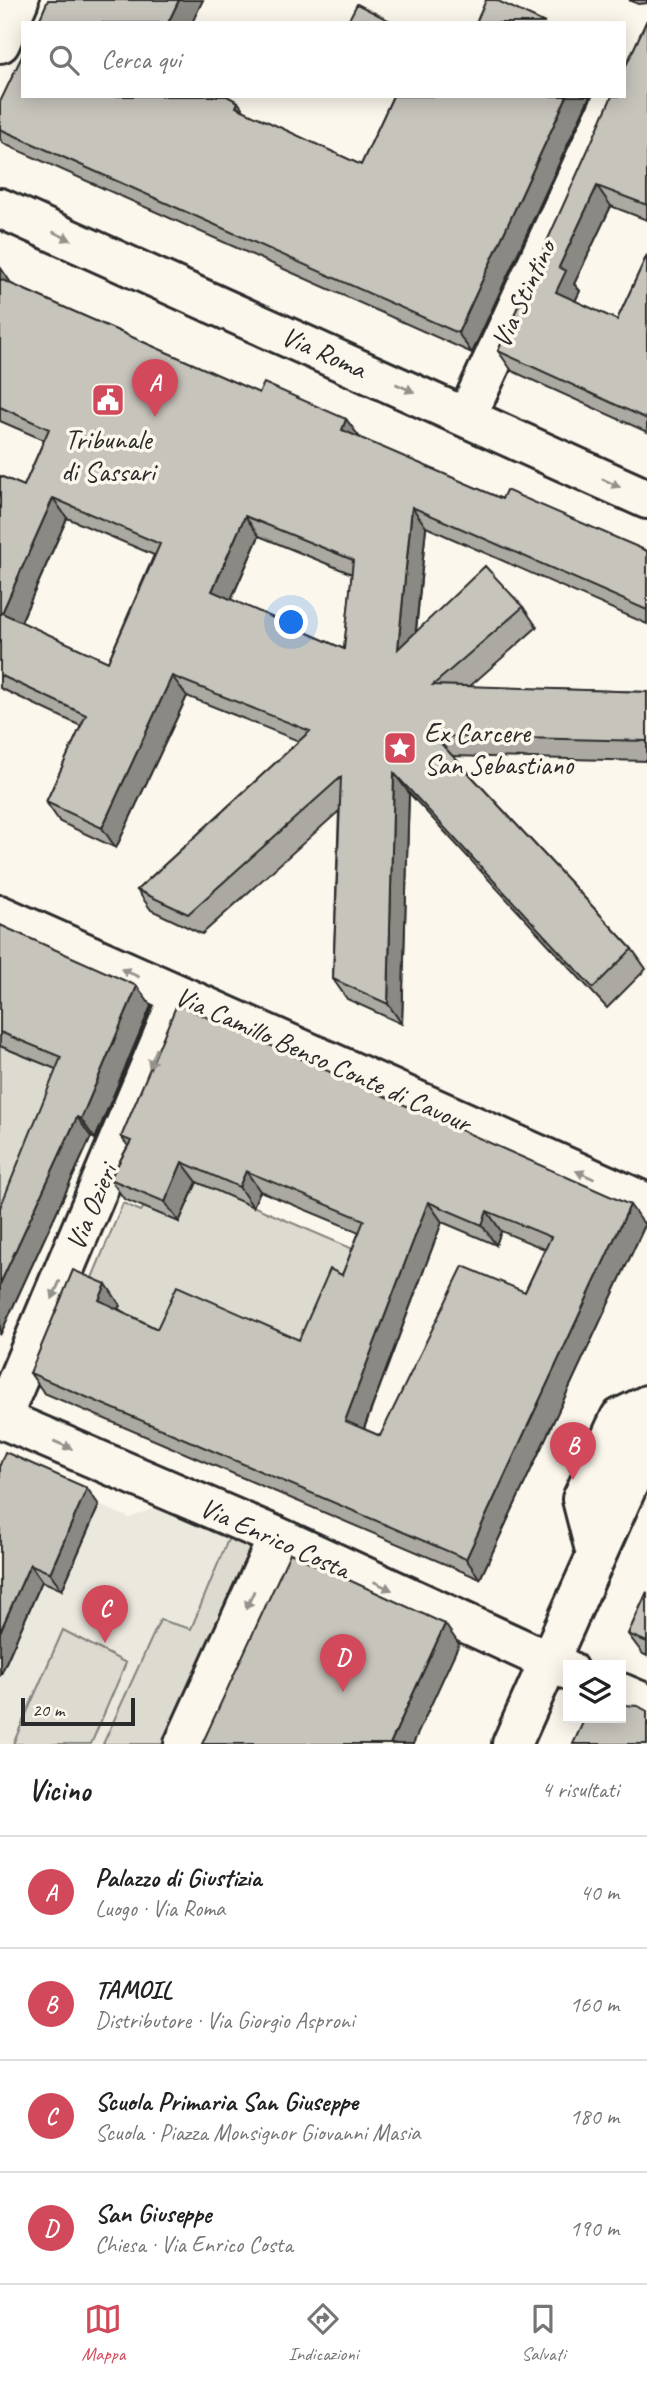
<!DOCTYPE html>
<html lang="it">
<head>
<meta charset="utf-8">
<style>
  body { margin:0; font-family:Caveat,sans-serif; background:#f2f2f2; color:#222 }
  .controls { position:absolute; right:21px; bottom:21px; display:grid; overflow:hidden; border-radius:0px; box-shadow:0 4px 18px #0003 }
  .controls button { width:63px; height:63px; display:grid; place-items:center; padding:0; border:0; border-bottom:2px solid #e0e0e0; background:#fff; color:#222; font:35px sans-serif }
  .scale { position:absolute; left:21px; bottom:18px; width:114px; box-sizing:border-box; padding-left:7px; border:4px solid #2b2b2b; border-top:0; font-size:19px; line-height:24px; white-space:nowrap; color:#2b2b2b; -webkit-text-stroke:5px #fbf7ec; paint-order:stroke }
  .you { position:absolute; left:292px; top:623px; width:24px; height:24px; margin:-18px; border:5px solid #fff; border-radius:50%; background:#1a73e8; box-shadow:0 0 0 10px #1a73e833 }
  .badge { display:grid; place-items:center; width:46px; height:46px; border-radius:50%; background:#d1495b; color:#fff; font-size:23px; font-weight:700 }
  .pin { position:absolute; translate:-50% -58px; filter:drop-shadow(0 2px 4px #0008) }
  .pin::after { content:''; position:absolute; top:37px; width:24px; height:21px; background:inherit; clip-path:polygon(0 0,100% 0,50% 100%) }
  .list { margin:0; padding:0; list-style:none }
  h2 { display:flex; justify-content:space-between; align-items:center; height:91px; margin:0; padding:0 28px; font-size:30px }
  h2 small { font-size:23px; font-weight:400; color:#767676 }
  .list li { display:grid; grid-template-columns:46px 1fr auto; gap:21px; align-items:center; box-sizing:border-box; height:112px; padding:0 28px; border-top:2px solid #e0e0e0 }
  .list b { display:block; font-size:26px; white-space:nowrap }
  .list p { margin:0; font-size:23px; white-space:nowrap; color:#767676 }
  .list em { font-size:23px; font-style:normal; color:#767676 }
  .icon { flex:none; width:38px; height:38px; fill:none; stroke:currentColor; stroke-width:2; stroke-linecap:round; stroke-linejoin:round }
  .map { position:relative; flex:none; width:647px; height:1744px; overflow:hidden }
  .search { position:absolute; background:#fff; box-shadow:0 4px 18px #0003; left:21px; right:21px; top:21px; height:77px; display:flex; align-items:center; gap:18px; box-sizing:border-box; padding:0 24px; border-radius:0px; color:#767676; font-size:26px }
  .sheet { height:539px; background:#fff }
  nav { display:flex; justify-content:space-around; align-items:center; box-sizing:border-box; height:98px; border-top:2px solid #e0e0e0; background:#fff; font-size:19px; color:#767676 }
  nav a { display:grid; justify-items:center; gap:4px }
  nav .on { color:#d1495b }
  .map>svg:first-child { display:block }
  .built { fill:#ebe8de }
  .green { fill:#dddad0; stroke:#84827e; stroke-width:2 }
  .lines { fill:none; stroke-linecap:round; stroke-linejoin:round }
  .minor-casing { stroke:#2b2b2b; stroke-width:44 }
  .minor { stroke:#fbf7ec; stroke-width:38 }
  .wall { fill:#aba9a2; stroke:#2b2b2b; stroke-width:2; fill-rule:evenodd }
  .shaded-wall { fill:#8b8984; stroke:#2b2b2b; stroke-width:2 }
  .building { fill:#c7c4bc; stroke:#2b2b2b; stroke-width:2; fill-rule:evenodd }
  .oneway { fill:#93918c }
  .labels { text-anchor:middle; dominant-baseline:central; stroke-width:7; stroke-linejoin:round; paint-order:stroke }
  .street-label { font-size:28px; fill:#2b2b2b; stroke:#fbf7ec }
  .poi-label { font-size:28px; fill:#2b2b2b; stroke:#fbf7ec }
</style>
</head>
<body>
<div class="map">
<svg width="647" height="1744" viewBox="0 0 647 1744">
  <rect width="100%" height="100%" fill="#fbf7ec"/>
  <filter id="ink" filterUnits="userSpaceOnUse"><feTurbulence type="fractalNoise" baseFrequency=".0143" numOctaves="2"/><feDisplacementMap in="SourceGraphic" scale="14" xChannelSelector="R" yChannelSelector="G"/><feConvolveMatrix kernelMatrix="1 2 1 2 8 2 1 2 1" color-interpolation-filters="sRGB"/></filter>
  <g filter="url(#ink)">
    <!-- built -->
    <path class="built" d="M17,1470L130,1518L163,1504L255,1543L164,1744H0V1484Z"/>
    <!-- green -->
    <path class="green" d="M0,1046L75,1077L0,1249Z
      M197,1182L360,1252L308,1374L171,1349L87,1290L123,1203L141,1211L144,1207L179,1222Z
      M231,1532L255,1543L164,1744H103L160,1620L191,1629Z
      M63,1630L126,1663L91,1744H13Z"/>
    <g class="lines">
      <defs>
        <path id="minor" d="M0,43L19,0
          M0,208L647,499
          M467,416L614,96
          M0,915L647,1203
          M0,1418L278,1537L568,1670
          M1,1419L180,995
          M596,1554L582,1499L620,1418L647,1405
          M621,1693L647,1704
          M184,1744L278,1537
          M512,1744L647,1442"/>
      </defs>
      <!-- minor casing -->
      <use href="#minor" class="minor-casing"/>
      <!-- minor -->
      <use href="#minor" class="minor"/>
    </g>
    <!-- wall -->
    <path class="wall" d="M629,0H647V3L638,4Z
      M647,20V220L611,206L574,284L580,291L575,301L617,320L647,255V432L512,371L498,351Z
      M393,96H590L472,353L4,144L0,139V102L229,97L244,111L361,165Z
      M0,267L11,284L259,393L346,419L360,438L502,499L647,551V624L426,527L416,632L523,607L537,627L469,687L647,692V761L453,756L632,949L646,969L607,1008L409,793L402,1024L347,999L333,979L339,811L202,934L151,910L137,890L299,741L187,696L116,848L60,822L46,802L81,726L0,688V476L24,486L44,440L0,421ZM67,518L154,555L108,662L21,622ZM259,536L352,574L344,649L231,600Z
      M0,925L151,1006L95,1139L91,1137L0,1335L56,1069L0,1046Z
      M121,1137L645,1225L480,1579L44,1393L30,1373L120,1305L118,1309L157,1329L299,1340L342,1275L359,1232L260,1191L253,1207L197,1182L179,1222L124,1199L110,1179L128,1146ZM442,1222L496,1245L501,1231L545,1249L525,1292L380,1436L364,1429Z
      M0,1465L99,1505L62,1590L42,1581L0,1676Z
      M647,1592V1656L643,1654L628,1634Z"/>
    <!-- shaded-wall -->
    <path class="shaded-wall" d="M179,0H203L192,23H168Z
      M567,96H590L472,353L458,333Z
      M238,102L252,122L236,107Z
      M597,186L611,206L574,284L580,291L570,312L556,292L559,267Z
      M0,267L11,283L6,296L0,287Z
      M346,419L361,439L342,430Z
      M53,498L67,518L16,633L2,613Z
      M412,507L426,527L412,669L398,649Z
      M245,516L259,536L226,611L212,591Z
      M172,676L187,696L116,848L102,828Z
      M394,773L409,793L402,1024L388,1004Z
      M137,986L151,1006L95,1139L81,1119Z
      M77,1117L91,1137L0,1335V1284Z
      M182,1162L197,1182L179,1222L165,1202Z
      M246,1171L260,1191L253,1207L239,1187Z
      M428,1202L442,1222L359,1441L345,1421Z
      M630,1205L645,1225L480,1579L466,1559Z
      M487,1211L501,1231L496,1245L482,1225Z
      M106,1284L120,1305L113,1320L99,1300Z
      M87,1488L99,1505L62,1590L50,1573Z
      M30,1564L42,1581L0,1676V1632Z
      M445,1624L459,1644L413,1744H390Z"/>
    <!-- building -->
    <path class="building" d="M48,0H179L168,23H38Z
      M486,0H496L545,23H476Z
      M357,4L394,23H347Z
      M647,20V205L597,186L559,267L566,271L556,292L617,320L647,255V419L498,351L612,96H624V70Z
      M23,54V96H227L238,102L236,107L361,165L393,96H567L458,333L0,129V102Z
      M0,279L259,393L264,383L346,419L342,430L502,499L506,490L647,551V610L412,507L398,649L485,566L523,607L433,685L647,692V741L434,736L632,949L593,988L394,773L388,1004L333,979L341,777L188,914L137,890L310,731L172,676L102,828L46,802L86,715L0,675V476L24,486L49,429L0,407ZM53,498L160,544L108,662L2,613ZM245,516L353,560L344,649L212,591Z
      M0,925L137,986L81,1119L77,1117L0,1284V1208L61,1057L0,1032Z
      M177,1004L630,1205L466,1559L30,1373L73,1270L106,1284L99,1300L157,1329L177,1286L299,1340L330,1269L342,1275L364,1220L246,1171L239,1187L182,1162L165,1202L110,1179L131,1141L121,1137ZM428,1202L482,1225L487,1211L551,1237L525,1292L463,1266L380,1436L345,1421Z
      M5,1452L87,1488L50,1573L30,1564L0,1632V1465Z
      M290,1553L445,1624L390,1744H202Z
      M647,1592V1642L628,1634Z
      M621,1703L625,1705L638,1706L647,1711V1744H573L585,1718H621Z"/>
    <!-- one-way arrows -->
    <defs><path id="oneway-solid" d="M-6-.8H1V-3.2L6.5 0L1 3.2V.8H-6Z" transform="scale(1.75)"/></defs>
    <g class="oneway">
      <use href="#oneway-solid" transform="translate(62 236) rotate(24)"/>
      <use href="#oneway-solid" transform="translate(405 388) rotate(24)"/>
      <use href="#oneway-solid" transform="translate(611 483) rotate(25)"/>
      <use href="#oneway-solid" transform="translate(130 973) rotate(-156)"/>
      <use href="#oneway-solid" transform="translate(153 1058) rotate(113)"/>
      <use href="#oneway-solid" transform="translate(585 1175) rotate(-156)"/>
      <use href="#oneway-solid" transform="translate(56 1290) rotate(113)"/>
      <use href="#oneway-solid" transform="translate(63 1445) rotate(23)"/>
      <use href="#oneway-solid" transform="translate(383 1586) rotate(25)"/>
      <use href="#oneway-solid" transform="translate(250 1600) rotate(114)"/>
    </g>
  </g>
  <!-- icons -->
  <defs>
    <symbol id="civic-square" viewBox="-11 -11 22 22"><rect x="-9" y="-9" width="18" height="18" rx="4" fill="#d1495b" stroke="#fbf7ec"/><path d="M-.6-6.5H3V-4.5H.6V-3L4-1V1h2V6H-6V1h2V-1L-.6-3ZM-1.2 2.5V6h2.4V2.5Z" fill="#fff"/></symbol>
    <symbol id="sight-square" viewBox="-11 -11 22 22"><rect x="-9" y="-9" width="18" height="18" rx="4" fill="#d1495b" stroke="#fbf7ec"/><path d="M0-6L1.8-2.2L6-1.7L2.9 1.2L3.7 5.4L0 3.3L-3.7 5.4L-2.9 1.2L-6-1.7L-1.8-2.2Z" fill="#fff"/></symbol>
  </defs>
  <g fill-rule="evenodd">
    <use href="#civic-square" x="89" y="381" width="38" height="38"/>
    <use href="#sight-square" x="381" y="729" width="38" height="38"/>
  </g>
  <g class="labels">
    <!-- street labels -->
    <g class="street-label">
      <text transform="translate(523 294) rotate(-65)">Via Stintino</text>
      <text transform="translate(324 352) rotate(24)">Via Roma</text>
      <text transform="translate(323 1059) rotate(24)">Via Camillo Benso Conte di Cavour</text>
      <text transform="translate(91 1207) rotate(-67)">Via Ozieri</text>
      <text transform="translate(275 1538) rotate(24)">Via Enrico Costa</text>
    </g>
    <!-- poi labels -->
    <g class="poi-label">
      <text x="108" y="439">Tribunale<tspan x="108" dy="32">di Sassari</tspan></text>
      <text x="424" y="732" text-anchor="start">Ex Carcere<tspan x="424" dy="32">San Sebastiano</tspan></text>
    </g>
  </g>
</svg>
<div class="controls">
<button><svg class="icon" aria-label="layers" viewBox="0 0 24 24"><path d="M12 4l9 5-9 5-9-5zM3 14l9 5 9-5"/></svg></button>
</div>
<div class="scale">20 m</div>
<div class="you"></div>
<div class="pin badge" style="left:155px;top:417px">A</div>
<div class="pin badge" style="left:573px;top:1480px">B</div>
<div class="pin badge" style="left:105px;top:1643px">C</div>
<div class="pin badge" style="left:343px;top:1692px">D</div>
<div class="search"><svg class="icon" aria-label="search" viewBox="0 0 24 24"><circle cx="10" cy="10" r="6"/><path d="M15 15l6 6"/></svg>Cerca qui</div>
</div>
<section class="sheet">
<h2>Vicino<small>4 risultati</small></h2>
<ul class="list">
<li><span class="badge">A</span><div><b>Palazzo di Giustizia</b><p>Luogo · Via Roma</p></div><em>40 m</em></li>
<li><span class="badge">B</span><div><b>TAMOIL</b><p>Distributore · Via Giorgio Asproni</p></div><em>160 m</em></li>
<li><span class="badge">C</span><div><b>Scuola Primaria San Giuseppe</b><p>Scuola · Piazza Monsignor Giovanni Masia</p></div><em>180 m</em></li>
<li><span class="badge">D</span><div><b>San Giuseppe</b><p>Chiesa · Via Enrico Costa</p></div><em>190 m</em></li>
</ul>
</section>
<nav>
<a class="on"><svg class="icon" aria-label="map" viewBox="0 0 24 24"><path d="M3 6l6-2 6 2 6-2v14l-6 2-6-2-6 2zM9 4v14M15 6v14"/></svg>Mappa</a>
<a><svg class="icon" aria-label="directions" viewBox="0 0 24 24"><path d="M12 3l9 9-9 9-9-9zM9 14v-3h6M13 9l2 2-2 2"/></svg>Indicazioni</a>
<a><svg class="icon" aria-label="saved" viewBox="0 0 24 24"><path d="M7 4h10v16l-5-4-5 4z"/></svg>Salvati</a>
</nav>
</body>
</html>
